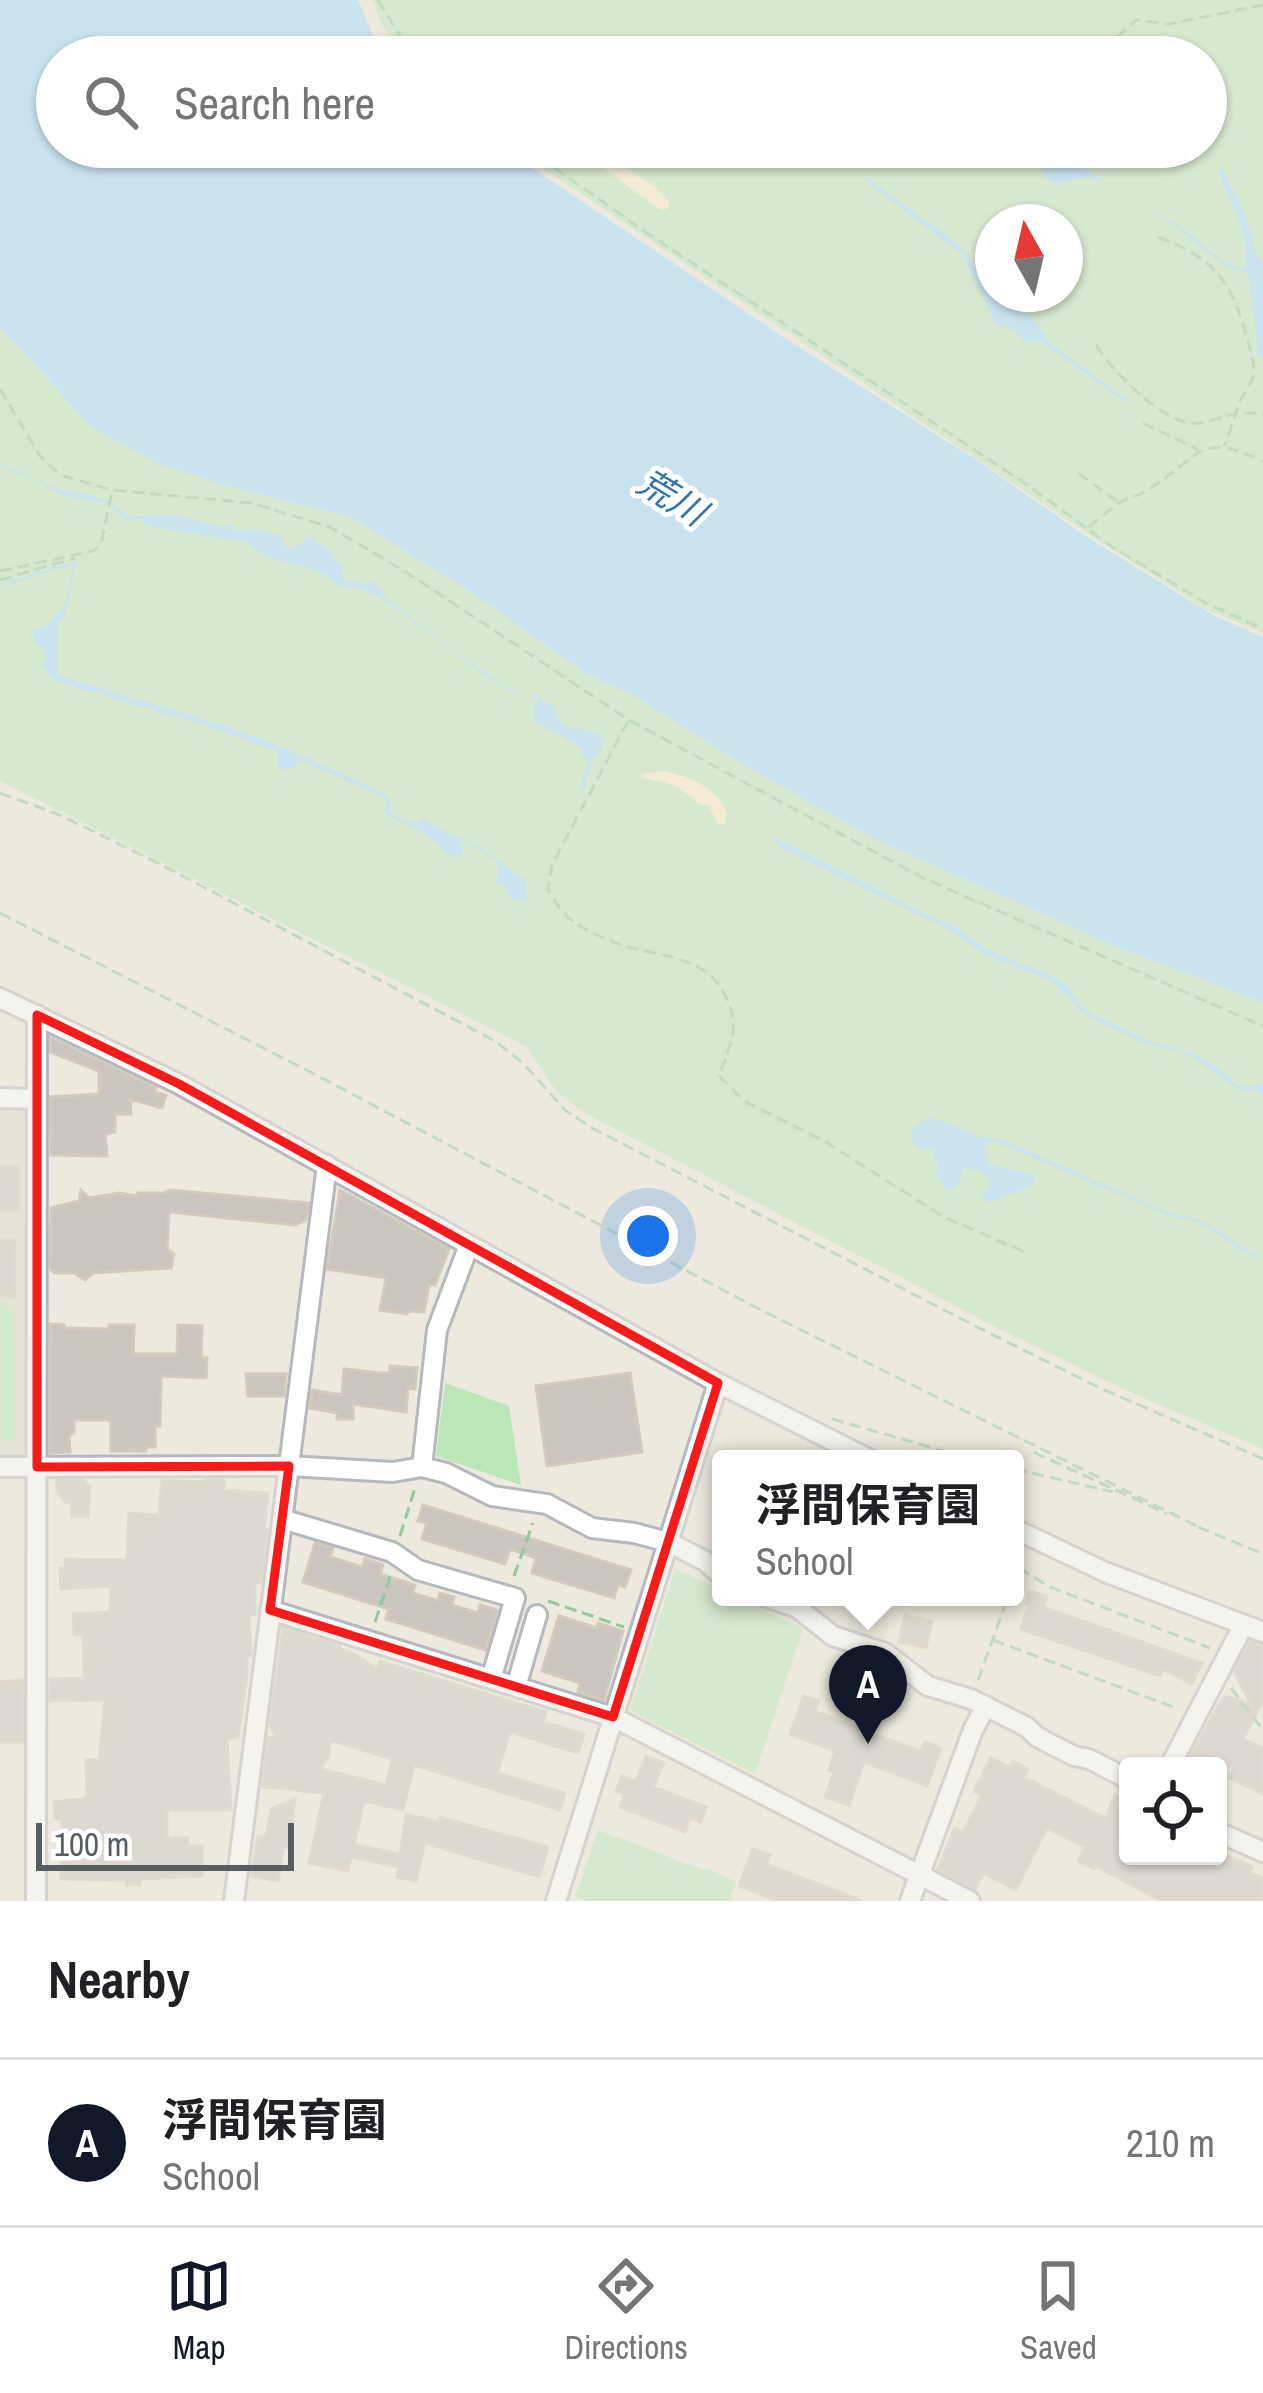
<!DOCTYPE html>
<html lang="en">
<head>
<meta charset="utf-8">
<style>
  body { margin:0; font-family:"Archivo Narrow","Noto Sans JP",sans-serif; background:#f6f6f6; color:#202124 }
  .controls { position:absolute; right:36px; bottom:36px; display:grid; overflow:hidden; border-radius:12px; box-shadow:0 3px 9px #0004 }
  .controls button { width:108px; height:108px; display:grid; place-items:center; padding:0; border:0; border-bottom:3px solid #e0e0e0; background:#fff; color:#202124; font:60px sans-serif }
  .compass { position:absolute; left:975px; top:204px; width:108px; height:108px; border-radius:50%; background:#fff; box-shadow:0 3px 9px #0004; rotate:352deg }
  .scale { position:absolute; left:36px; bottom:30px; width:258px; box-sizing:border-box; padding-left:12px; border:6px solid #585d61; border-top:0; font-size:33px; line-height:42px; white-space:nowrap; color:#585d61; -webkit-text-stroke:9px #fff; paint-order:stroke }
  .you { position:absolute; left:648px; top:1236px; width:42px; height:42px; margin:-30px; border:9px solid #fff; border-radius:50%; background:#1a73e8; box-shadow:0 0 0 18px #1a73e833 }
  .badge { display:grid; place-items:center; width:78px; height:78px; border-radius:50%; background:#111827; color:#fff; font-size:39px; font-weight:700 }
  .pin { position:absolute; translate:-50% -99px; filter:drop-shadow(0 3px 6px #0008) }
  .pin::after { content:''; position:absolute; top:63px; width:42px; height:36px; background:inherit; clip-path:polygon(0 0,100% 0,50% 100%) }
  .popup { position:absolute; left:712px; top:1450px; width:312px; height:156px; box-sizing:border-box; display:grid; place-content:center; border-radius:12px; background:#fff; filter:drop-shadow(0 3px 9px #0005); font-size:39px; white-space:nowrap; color:#757577 }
  .popup b { font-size:45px; color:#202124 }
  .popup::after { content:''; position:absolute; left:50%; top:100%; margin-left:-24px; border:24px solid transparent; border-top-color:#fff }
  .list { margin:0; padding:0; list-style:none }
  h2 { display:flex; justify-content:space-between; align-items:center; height:156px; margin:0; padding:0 48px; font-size:51px }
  h2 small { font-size:39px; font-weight:400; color:#757577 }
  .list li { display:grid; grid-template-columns:78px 1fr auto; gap:36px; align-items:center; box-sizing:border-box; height:168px; padding:0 48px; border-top:3px solid #e0e0e0 }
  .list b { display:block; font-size:45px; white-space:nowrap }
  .list p { margin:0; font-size:39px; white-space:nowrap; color:#757577 }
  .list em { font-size:39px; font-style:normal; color:#757577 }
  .icon { flex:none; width:66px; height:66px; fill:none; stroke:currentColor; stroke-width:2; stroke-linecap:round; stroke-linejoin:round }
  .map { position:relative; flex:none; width:1263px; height:1901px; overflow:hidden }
  .search { position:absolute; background:#fff; box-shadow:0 3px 9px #0004; left:36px; right:36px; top:36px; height:132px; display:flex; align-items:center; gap:30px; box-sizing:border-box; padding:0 42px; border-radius:66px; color:#757577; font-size:45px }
  .sheet { height:324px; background:#fff }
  nav { display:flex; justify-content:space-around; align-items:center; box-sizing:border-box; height:168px; border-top:3px solid #e0e0e0; background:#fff; font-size:33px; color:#757577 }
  nav a { display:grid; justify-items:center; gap:6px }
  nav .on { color:#111827 }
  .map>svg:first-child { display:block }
  .education { fill:#dfdacf }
  .green { fill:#bbe7b8; fill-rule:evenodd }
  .sand { fill:#fdedc9 }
  .water { fill:#9cdbff }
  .building { fill:#cac5be; stroke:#d2cabc; stroke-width:3; fill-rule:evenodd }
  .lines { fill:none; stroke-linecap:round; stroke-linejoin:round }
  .minor-casing { stroke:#b5b8bd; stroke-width:24 }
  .path { stroke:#91c89c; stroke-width:3; stroke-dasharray:12 6; stroke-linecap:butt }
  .minor { stroke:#fff; stroke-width:18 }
  .marked { fill:none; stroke:#f81b19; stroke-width:9; stroke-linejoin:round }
  .labels { text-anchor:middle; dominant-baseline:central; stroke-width:10; stroke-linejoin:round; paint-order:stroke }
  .water-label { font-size:36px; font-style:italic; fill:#3077b0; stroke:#fff }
</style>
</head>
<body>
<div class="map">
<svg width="1263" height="1901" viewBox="0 0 1263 1901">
  <rect width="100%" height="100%" fill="#ede9de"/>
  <!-- education -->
  <path class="education" d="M0,1105H24L27,1110L28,1449L21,1455H0Z"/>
  <!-- green -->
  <path class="green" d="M373,0H1263V633L1206,609L1093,537L511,147H1206V57H405L381,23ZM993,222H1065V294H993Z
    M0,327L90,426L237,489L350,517L475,595L586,674L635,696L749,768L874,839L1114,946L1263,1003V1449L1125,1390L994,1326L583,1112L557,1092L527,1047L0,781Z
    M0,1305H14V1440H0Z
    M445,1383L509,1406L521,1485L436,1456Z
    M675,1569L721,1590V1597H736L803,1628L755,1774L630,1711Z
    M598,1830L704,1870L707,1868L736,1882L730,1896L733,1901H584L576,1896Z"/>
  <!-- sand -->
  <path class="sand" d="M575,147H596L658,189L669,201L668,207L664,210L658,209Z
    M662,771C688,775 717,787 727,813L725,824L718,825L709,806L699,804L675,785L641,777L643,774Z"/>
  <!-- water -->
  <path class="water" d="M0,0H358L382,57H57V147H501L783,337L981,463L1084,535L1213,615L1263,637V1003L1114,946L874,839L749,768L635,697L586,674L475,595L350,517L237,489L158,464L90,426L0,327Z
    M1025,147L1045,156L1076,161L1105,183L1089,177L1054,184L1044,176L1039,161Z
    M1218,169L1223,170L1246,216L1257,258L1263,263V358H1259L1248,274L1224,266L1178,228L1123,195L1184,229L1223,262L1243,269C1256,238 1226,199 1218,169Z
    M867,178L953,240L967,253L987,290L993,294L1007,296L1033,318L1049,342L1129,401L1125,402L1043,343L1025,342L1014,330L996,325L963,255L864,180Z
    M0,464L63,491L87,494L111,504L132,517C151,515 174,514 193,519C208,522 214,530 232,525L238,531L252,529L284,537V545L291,549L302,543L305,536L309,539L313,534L316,536V540L333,553L332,559L342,563L343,581L370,584L374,580L386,598L450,649L500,683L527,697L531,698L537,693L547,704L554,702L557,719L563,724L566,720V727C575,725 598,732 604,740L602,749L592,762L582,792L580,787L588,760L582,757L583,749L534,721L533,711L539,697C509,706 413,617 382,599C367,590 354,586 337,585C314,559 267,568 249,543L143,525L144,519L127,520L105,503L60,495L33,479L0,467Z
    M77,561L65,614L58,624L57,675L216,723L285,748L382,792L391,801L390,811L397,818L416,824L424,818C443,833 465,839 485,851C500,860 513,872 526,880L527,904L523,899L514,901L508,895L506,887L496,883L499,875L498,863C486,853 474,847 460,841L463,851L460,856L452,857L448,852L444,853C434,831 402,826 384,813L386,801L373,792L297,760L296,767L283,770L277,766L278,752L209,727L55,681L41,665L45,659L44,647L36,645L32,631C64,624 68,594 73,565L12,583L0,584Z
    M773,836L927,915L954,926L988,950L1054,977L1067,986L1082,1006L1091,1013L1146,1040L1192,1053L1215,1066L1240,1087L1263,1084V1097L1259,1091L1239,1090L1188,1054L1141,1042L1109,1027L1083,1013L1062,990L1049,980L987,956L947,929L778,847Z
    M934,1118L980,1136L1002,1140L1172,1214C1203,1216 1226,1235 1250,1253L1254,1252L1263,1259C1230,1250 1209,1219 1172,1217L994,1141L984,1145L990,1164L1033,1175L1035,1184L989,1203L981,1197L991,1180L977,1170L963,1168L959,1185L949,1191C939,1183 933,1172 939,1160L933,1159L934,1149H918L911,1139V1130L924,1120Z"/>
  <!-- building -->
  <path class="building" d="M50,1037L156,1088L154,1092L166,1095L162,1108L130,1099L131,1114H115V1132L105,1134L107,1156L51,1155L50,1097L99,1094V1071L50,1052Z
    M0,1167H19V1211H0Z
    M81,1190L89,1198L119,1193L136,1196L138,1193H163L170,1190L309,1203L306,1220L295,1225L169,1212L167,1249L174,1254L171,1268L93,1273L85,1280L75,1273H55L51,1270L50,1263L51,1208L79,1201Z
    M340,1190L449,1249L435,1285H429L424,1312L409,1311L407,1314L380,1310L386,1278L327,1269Z
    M0,1240H15V1297L0,1296Z
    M50,1324L64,1325V1328L109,1329V1325H134L133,1354H177L178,1325L202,1326L201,1358H207L206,1378L161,1376L160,1426H155V1447H146V1451H111V1420H74V1432L69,1436L70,1452L50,1453Z
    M390,1366L417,1368L415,1389L408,1388L406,1412L353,1404V1419H337V1413L310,1408L312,1390L342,1395L344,1369L379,1373H390Z
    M630,1373L642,1452L547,1466L536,1386Z
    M246,1374H286L284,1396H248Z
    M57,1480H83L90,1487L88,1517H72L71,1502H65L57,1490Z
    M162,1480L205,1482L207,1480H224V1490L268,1493L264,1530H267L261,1583L255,1582V1615H249L251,1656H247V1675L238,1737L227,1739L231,1810H167V1838H188V1846H202V1876L140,1879V1885H126V1880L61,1879L62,1818L55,1819L54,1802L87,1798L86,1760L99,1759L105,1700L50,1701V1679L84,1678L83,1635H74L73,1614L110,1612L111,1586L61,1589L60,1568H65V1559L127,1560L129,1513L159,1515Z
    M423,1505L631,1570L625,1587L618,1585L614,1598L532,1573L536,1558L510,1549L505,1564L422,1539L427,1523L418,1521Z
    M315,1543L333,1548L330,1557L362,1567L365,1559L383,1565L380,1574L415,1585L413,1593L438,1601L440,1593L454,1597L452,1605L478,1613L480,1605L497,1610L486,1650L386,1619L389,1609L303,1582Z
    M1030,1591L1047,1596L1043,1607L1202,1663L1192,1684L1163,1669L1160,1676L1021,1629L1029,1605L1026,1604Z
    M905,1615L932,1621L926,1648L899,1642Z
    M559,1616L597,1628L598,1623L623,1631L604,1700L578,1692L580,1683L542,1671Z
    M283,1628L340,1646V1649L353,1653L377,1669L380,1661L546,1712L543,1722L584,1734L578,1753L510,1732L497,1773L565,1793L560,1810L414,1765L403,1810L364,1801L354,1845L400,1854L406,1814L438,1822L440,1817L548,1847L539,1877L425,1843L416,1881L397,1877L399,1867L351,1857L348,1871L309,1863L324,1793L262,1787L268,1737L276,1738L270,1723ZM330,1740L392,1759L386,1785L321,1769L329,1755Z
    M1250,1642L1263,1645V1701L1243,1739L1263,1748V1794L1229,1778L1235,1766H1185L1222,1699L1228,1697L1251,1704L1234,1672Z
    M23,1680V1742H0V1682Z
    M804,1696L819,1701L815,1711L921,1752L925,1742L941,1748L927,1786L864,1762L849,1805L825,1797L834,1772L829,1770L835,1751L790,1734Z
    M646,1756L664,1763L653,1787L706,1807L701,1822L690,1818L685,1832L620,1807L625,1794L616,1791L622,1776L636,1781Z
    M991,1758L1010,1767L1013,1761L1028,1769L1024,1777L1105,1818L1115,1795L1128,1801V1829L1116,1856H1218V1852L1253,1867L1250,1873L1263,1878V1901H1162L1095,1866L1094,1869L1078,1861L1085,1847L1047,1828L1016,1890L983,1873L975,1889L938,1869L955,1828L963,1832L982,1795L974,1791Z
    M295,1799L289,1847L283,1848L278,1881L251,1876L258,1837L266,1836L271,1809Z
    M753,1849L770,1855L766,1864L862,1901H778L739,1886Z"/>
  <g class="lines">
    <defs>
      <path id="minor" d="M0,998L179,1084L718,1383L869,1459
        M0,1098L37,1099
        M0,1467L289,1466L393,1472L422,1467L446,1473L492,1496L547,1504L592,1528L634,1533L668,1542L705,1561L721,1575
        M422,1467L437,1330L469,1245
        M282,1519L392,1552L418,1570L515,1598L491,1679
        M1015,1529L1105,1572L1263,1632
        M766,1597L796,1607L833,1636L885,1653L928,1686L971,1699L1027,1727L1037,1737L1074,1756L1089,1759L1128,1779
        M270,1610L613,1717L970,1901
        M516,1687L537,1615
        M1170,1766L1243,1626
        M1218,1832L1263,1852
        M36,1901L37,1015
        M234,1901L327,1165
        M556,1901L718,1383
        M910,1901L973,1730L986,1706"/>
    </defs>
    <!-- minor casing -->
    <use href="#minor" class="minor-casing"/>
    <!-- path -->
    <path class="path" d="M378,0L413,57
      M1117,37L1136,20L1169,24L1263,5
      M525,147L644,231L1026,484L1111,546L1204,602L1263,629
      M1158,237C1215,258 1231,281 1247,338C1250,350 1256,364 1253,376C1251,385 1244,393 1240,401C1234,416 1231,431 1224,446
      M1096,345C1111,369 1159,419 1189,423C1205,425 1219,417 1235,414C1243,412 1254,413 1263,414
      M0,389L40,456L60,475L112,490L251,503L330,527L409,574L629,720L729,774L925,879L1263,1026
      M1143,423L1199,450
      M1078,473L1118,502
      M1089,527C1099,519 1109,510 1119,503C1128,498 1138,496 1146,491C1197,461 1198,428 1263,462
      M0,571L93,551L101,544L112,492
      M0,580L75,558
      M628,721L552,865L548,889C554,900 560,911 570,919C587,932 609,941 629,947C667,958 706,957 725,995C731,1006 734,1019 733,1031C731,1047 724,1062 719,1076L744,1101L824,1141L944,1217L1025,1252
      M0,793L60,815L160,864L495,1041L523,1063L566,1111L592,1128L977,1327L1100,1388L1263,1459
      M0,913L318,1076L759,1309L1199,1527
      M832,1419L972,1459
      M1015,1469L1113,1492
      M1143,1502L1031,1451L1167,1514
      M1198,1527L1263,1554
      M400,1536L415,1488
      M1015,1566L1019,1568L1015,1578
      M1019,1568L1050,1587L1210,1648
      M514,1576L533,1523
      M548,1601L624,1627
      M375,1622L391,1574
      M993,1640L1176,1708
      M978,1680L1008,1597
      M1231,1688L1263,1730"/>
    <!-- minor -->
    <use href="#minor" class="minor"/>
  </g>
  <!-- marked area -->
  <path d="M0 0H1263V1901H0ZM37,1015L179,1084L718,1383L613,1717L270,1610L289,1466L37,1467Z" fill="#ede9de" fill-opacity=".55" fill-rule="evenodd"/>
  <path class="marked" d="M37,1015L179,1084L718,1383L613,1717L270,1610L289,1466L37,1467Z"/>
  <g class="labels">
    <!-- water labels -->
    <g class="water-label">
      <text transform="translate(672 497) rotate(31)">荒川</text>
    </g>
  </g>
</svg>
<div class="controls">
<button><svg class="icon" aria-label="locate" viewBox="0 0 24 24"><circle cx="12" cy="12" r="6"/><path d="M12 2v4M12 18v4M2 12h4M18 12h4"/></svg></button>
</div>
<svg class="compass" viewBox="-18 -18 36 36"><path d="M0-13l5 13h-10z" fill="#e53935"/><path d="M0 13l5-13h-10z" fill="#757577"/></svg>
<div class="scale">100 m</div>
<div class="you"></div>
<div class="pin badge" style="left:868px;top:1744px">A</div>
<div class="popup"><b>浮間保育園</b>School</div>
<div class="search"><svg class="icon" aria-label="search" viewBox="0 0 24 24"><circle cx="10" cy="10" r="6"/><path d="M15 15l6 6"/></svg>Search here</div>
</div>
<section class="sheet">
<h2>Nearby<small></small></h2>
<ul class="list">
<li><span class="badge">A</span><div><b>浮間保育園</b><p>School</p></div><em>210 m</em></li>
</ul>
</section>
<nav>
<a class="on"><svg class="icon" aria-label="map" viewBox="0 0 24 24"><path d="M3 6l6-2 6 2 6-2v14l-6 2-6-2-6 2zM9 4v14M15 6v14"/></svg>Map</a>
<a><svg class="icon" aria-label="directions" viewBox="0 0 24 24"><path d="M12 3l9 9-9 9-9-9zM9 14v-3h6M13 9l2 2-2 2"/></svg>Directions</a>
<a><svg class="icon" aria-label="saved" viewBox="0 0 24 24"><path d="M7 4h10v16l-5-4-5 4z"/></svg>Saved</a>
</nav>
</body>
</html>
